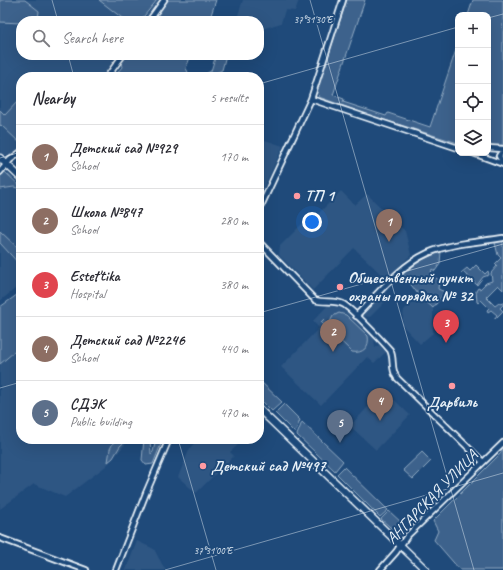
<!DOCTYPE html>
<html lang="en">
<head>
<meta charset="utf-8">
<style>
  body { margin:0; font-family:Caveat,sans-serif; background:#f7f7f7; color:#2b2b33 }
  .controls { position:absolute; right:12px; top:12px; display:grid; overflow:hidden; border-radius:8px; box-shadow:0 4px 16px #0002 }
  .controls button { width:36px; height:36px; display:grid; place-items:center; padding:0; border:0; border-bottom:1px solid #e1e1e2; background:#fff; color:#2b2b33; font:20px sans-serif }
  .you { position:absolute; left:312px; top:222px; width:14px; height:14px; margin:-10px; border:3px solid #fff; border-radius:50%; background:#1a73e8; box-shadow:0 0 0 6px #1a73e833 }
  .badge { display:grid; place-items:center; width:26px; height:26px; border-radius:50%; background:#8a5d65; color:#fff; font-size:13px; font-weight:700 }
  .pin { position:absolute; translate:-50% -33px; filter:drop-shadow(0 1px 2px #0008) }
  .pin::after { content:''; position:absolute; top:21px; width:14px; height:12px; background:inherit; clip-path:polygon(0 0,100% 0,50% 100%) }
  .list { margin:0; padding:0; list-style:none }
  h2 { display:flex; justify-content:space-between; align-items:center; height:52px; margin:0; padding:0 16px; font-size:17px }
  h2 small { font-size:13px; font-weight:400; color:#7c7c81 }
  .list li { display:grid; grid-template-columns:26px 1fr auto; gap:12px; align-items:center; box-sizing:border-box; height:64px; padding:0 16px; border-top:1px solid #e1e1e2 }
  .list b { display:block; font-size:15px; white-space:nowrap }
  .list p { margin:0; font-size:13px; white-space:nowrap; color:#7c7c81 }
  .list em { font-size:13px; font-style:normal; color:#7c7c81 }
  .icon { flex:none; width:22px; height:22px; fill:none; stroke:currentColor; stroke-width:2; stroke-linecap:round; stroke-linejoin:round }
  .map { position:relative; flex:none; width:503px; height:570px; overflow:hidden }
  .search { position:absolute; background:#fff; box-shadow:0 4px 16px #0002; left:16px; top:16px; width:248px; height:44px; display:flex; align-items:center; gap:10px; box-sizing:border-box; padding:0 14px; border-radius:16px; color:#7c7c81; font-size:15px }
  .panel { position:absolute; background:#fff; box-shadow:0 4px 16px #0002; left:16px; top:72px; width:248px; height:372px; border-radius:16px }
  .map>svg:first-child { display:block }
  .built { fill:#2e5683 }
  .green { fill:#3c628c; stroke:#92aac2 }
  .lines { fill:none; stroke-linecap:round; stroke-linejoin:round }
  .minor-casing { stroke:#e8f1f8; stroke-width:8 }
  .major-casing { stroke:#e8f1f8; stroke-width:9 }
  .minor { stroke:#1f4a7a; stroke-width:4.5 }
  .major { stroke:#1f4a7a; stroke-width:6 }
  .ticks { fill:none; stroke:#e8f1f8; stroke-width:1; stroke-opacity:0.45 }
  .poi-dot { fill:#ff9aa2; stroke:#1f4a7a; stroke-width:1.5 }
  .labels { text-anchor:middle; dominant-baseline:central; stroke-width:4; stroke-linejoin:round; paint-order:stroke }
  .poi-label { font-size:16px; font-weight:bold; fill:#e8f1f8; stroke:#1f4a7a; text-anchor:start }
  .street-label { font-size:16px; fill:#e8f1f8; stroke:#1f4a7a }
  .ticks-label { font-size:10px; text-anchor:middle; fill:#e8f1f8; stroke:#1f4a7a; stroke-width:4; stroke-linejoin:round; paint-order:stroke }
</style>
</head>
<body>
<div class="map">
<svg width="503" height="570" viewBox="0 0 503 570">
  <rect width="100%" height="100%" fill="#1f4a7a"/>
  <filter id="ink" filterUnits="userSpaceOnUse"><feTurbulence type="fractalNoise" baseFrequency=".025" numOctaves="2"/><feDisplacementMap in="SourceGraphic" scale="8" xChannelSelector="R" yChannelSelector="G"/><feConvolveMatrix kernelMatrix="1 2 1 2 8 2 1 2 1" color-interpolation-filters="sRGB"/></filter>
  <g filter="url(#ink)">
    <!-- built -->
    <path class="built" d="M0,0H160L145,21H21V55H120L103,77H21V147L7,157L0,153Z
      M243,0H299L295,11L285,10L281,23L259,30V21H236Z
      M259,138L283,146L259,198Z
      M8,187L21,189V264L0,238V189Z
      M341,191L355,205L367,194L405,231L411,255L386,279L354,248L313,290L279,255L280,246L313,213H319Z
      M0,243L21,266V284L0,301Z
      M383,291L390,297L370,317L364,316L365,309Z
      M419,295L433,308V333L420,344L402,325L404,310Z
      M328,305L343,308L374,338L375,348L379,345L386,352L374,363L367,357L321,405L281,367L319,328L313,321Z
      M21,346V439H130L106,466L65,497L34,484L0,509V364Z
      M384,390L410,415L376,450L350,426Z
      M198,439H232L238,445L230,452L234,456L196,493L178,477L190,448Z
      M137,541L154,549L164,568L166,570H126Z"/>
    <!-- green -->
    <path class="green" d="M0,0H25L39,11L38,20L21,21V23L0,22Z
      M99,0H157L140,21H126Z
      M168,0H216L209,21H154L155,18Z
      M347,0H365L333,95L344,99L343,102L386,116L388,113L430,127L458,44V143L366,114L319,97L317,89Z
      M473,0H503V145L488,146V15H468Z
      M127,55H191L186,68L190,77H114L122,67L121,63Z
      M216,55H226L222,70L209,76L207,73L211,71Z
      M18,101L21,105V144L1,125L0,126V110L5,115Z
      M4,171L21,187V189L14,187L0,189V175Z
      M0,231L21,251V266L0,243Z
      M503,241V290L498,285L486,297L495,306L499,303L501,304L503,302V305L500,308L503,311L495,319V318L497,315L491,310L488,312L487,310L489,308L481,300L478,303L477,302L476,291L478,288L480,289L486,283L492,281L491,273L497,266L495,264L501,258L498,255L495,243Z
      M441,251L440,264L435,271L432,269L431,274L432,278L434,277L439,280L438,289L445,292L433,308L418,294L403,274L420,261Z
      M476,265L485,274L488,271L489,275L483,277L477,285L463,272L461,273L467,268L470,271Z
      M21,292V346L0,364V307Z
      M339,313L346,315L368,336C370,347 363,354 352,352L321,322L324,319L329,324L333,316Z
      M259,380L282,402L272,411L259,398Z
      M284,404L300,420L295,433L275,413Z
      M302,422L343,461L335,471L297,435Z
      M115,439H128L120,446L113,458L108,462L110,449Z
      M144,439H150L151,454L153,452L156,439H163L153,464L146,465L142,460Z
      M503,446V570H460L434,540L438,531L433,521L502,452V448Z
      M422,452L431,461L413,479L403,470Z
      M344,467L388,510L380,517L337,474Z
      M389,511L403,524L402,534H398L381,519Z"/>
    <g class="lines">
      <defs>
        <path id="minor" d="M149,21L164,0
          M107,77L123,55
          M311,99L458,148
          M488,148L503,149
          M503,150L499,156L503,163
          M473,153L503,164
          M0,172L10,160L21,152
          M259,210L311,99L343,0
          M259,242L315,300C324,303 334,300 343,304C351,308 383,342 390,350C395,359 390,369 397,378L483,462
          M356,316C378,294 399,266 428,253C451,243 478,242 503,238
          M0,538L86,570
          M116,570L146,493L169,439
          M380,570L396,552L407,536L503,443"/>
        <path id="major" d="M0,158L21,178
          M259,409L426,570"/>
      </defs>
      <!-- minor casing -->
      <use href="#minor" class="minor-casing"/>
      <!-- major casing -->
      <use href="#major" class="major-casing"/>
      <!-- minor -->
      <use href="#minor" class="minor"/>
      <!-- major -->
      <use href="#major" class="major"/>
    </g>
  </g>
  <!-- ticks -->
  <path class="ticks" d="M52,0L58,21M310,0L474,570M488,18L503,14M68,55L74,77M259,84L458,27M0,158L21,152M259,313L503,244M0,388L21,382M178,439L216,570M165,570L503,473"/>
  <!-- markers -->
  <g class="poi-dot">
    <circle cx="297" cy="196" r="4"/>
    <circle cx="340" cy="287" r="4"/>
    <circle cx="452" cy="386" r="4"/>
    <circle cx="203" cy="466" r="4"/>
  </g>
  <g class="labels">
    <!-- poi labels -->
    <g class="poi-label">
      <text x="305" y="196">ТП 1</text>
      <text x="348" y="278">Общественный пункт<tspan x="348" dy="18">охраны порядка № 32</tspan></text>
      <text x="452" y="402" text-anchor="middle">Дарвиль</text>
      <text x="211" y="466">Детский сад №497</text>
    </g>
    <!-- street labels -->
    <g class="street-label">
      <text transform="translate(432 497) rotate(-46)">АНГАРСКАЯ УЛИЦА</text>
    </g>
  </g>
  <g class="ticks-label">
    <text x="313" y="23">37°31'30"E</text>
    <text x="213" y="554">37°31'00"E</text>
  </g>
</svg>
<div class="controls">
<button>+</button>
<button>−</button>
<button><svg class="icon" aria-label="locate" viewBox="0 0 24 24"><circle cx="12" cy="12" r="6"/><path d="M12 2v4M12 18v4M2 12h4M18 12h4"/></svg></button>
<button><svg class="icon" aria-label="layers" viewBox="0 0 24 24"><path d="M12 4l9 5-9 5-9-5zM3 14l9 5 9-5"/></svg></button>
</div>
<div class="you"></div>
<div class="pin badge" style="left:389px;top:242px;background:#8d6e63">1</div>
<div class="pin badge" style="left:333px;top:352px;background:#8d6e63">2</div>
<div class="pin badge" style="left:446px;top:343px;background:#e0444e">3</div>
<div class="pin badge" style="left:380px;top:421px;background:#8d6e63">4</div>
<div class="pin badge" style="left:340px;top:443px;background:#5c6f8a">5</div>
<div class="search"><svg class="icon" aria-label="search" viewBox="0 0 24 24"><circle cx="10" cy="10" r="6"/><path d="M15 15l6 6"/></svg>Search here</div>
<section class="panel">
<h2>Nearby<small>5 results</small></h2>
<ul class="list">
<li><span class="badge" style="background:#8d6e63">1</span><div><b>Детский сад №929</b><p>School</p></div><em>170 m</em></li>
<li><span class="badge" style="background:#8d6e63">2</span><div><b>Школа №847</b><p>School</p></div><em>280 m</em></li>
<li><span class="badge" style="background:#e0444e">3</span><div><b>Estet'tika</b><p>Hospital</p></div><em>380 m</em></li>
<li><span class="badge" style="background:#8d6e63">4</span><div><b>Детский сад №2246</b><p>School</p></div><em>440 m</em></li>
<li><span class="badge" style="background:#5c6f8a">5</span><div><b>СДЭК</b><p>Public building</p></div><em>470 m</em></li>
</ul>
</section>
</div>
</body>
</html>
